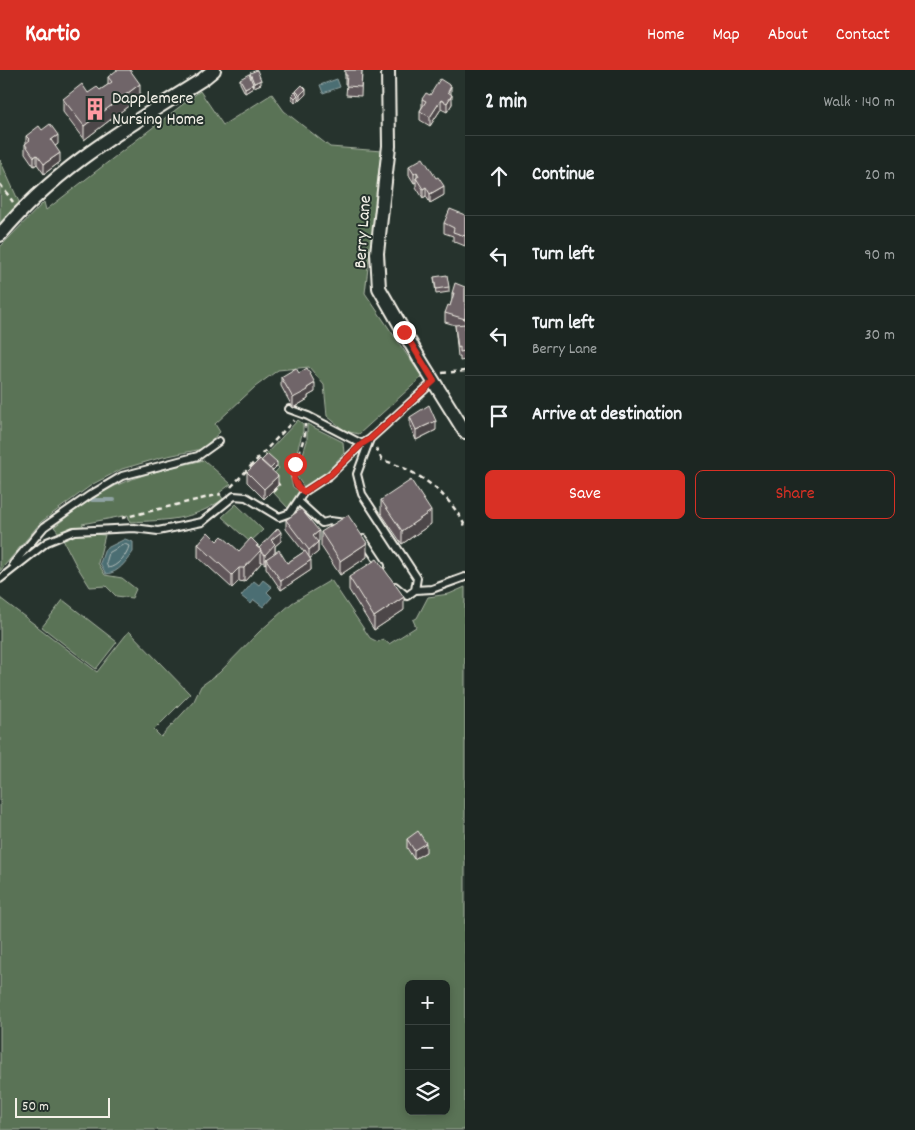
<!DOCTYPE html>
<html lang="en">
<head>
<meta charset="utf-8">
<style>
  body { margin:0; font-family:Dekko,sans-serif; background:#29322f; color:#f1f3f6 }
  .controls { position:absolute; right:15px; bottom:15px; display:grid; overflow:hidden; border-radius:8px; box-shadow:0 2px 8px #0003 }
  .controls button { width:45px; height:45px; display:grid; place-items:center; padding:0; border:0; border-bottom:1px solid #3a4340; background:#1c2622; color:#f1f3f6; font:25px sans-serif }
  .scale { position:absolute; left:15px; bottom:12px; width:95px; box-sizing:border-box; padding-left:5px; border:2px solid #f4f1e8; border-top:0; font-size:14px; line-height:18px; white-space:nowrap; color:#f4f1e8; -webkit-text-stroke:4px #26332d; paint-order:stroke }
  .stop { position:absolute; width:15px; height:15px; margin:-11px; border:4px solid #d93025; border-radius:50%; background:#fff }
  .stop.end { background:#d93025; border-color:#fff; box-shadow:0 1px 5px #0008 }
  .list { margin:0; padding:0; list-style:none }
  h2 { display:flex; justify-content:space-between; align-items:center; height:65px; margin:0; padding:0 20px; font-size:21px }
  h2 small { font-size:16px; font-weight:400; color:#a0a5a5 }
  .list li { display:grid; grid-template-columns:32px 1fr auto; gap:15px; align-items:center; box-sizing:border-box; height:80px; padding:0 20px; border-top:1px solid #3a4340 }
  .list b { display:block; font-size:19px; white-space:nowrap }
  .list p { margin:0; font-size:16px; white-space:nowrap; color:#a0a5a5 }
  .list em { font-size:16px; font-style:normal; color:#a0a5a5 }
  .actions { display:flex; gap:10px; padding:15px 20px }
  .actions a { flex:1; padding:11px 0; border:1px solid #d93025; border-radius:8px; text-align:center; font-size:18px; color:#d93025 }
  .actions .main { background:#d93025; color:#fff }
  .icon { flex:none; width:28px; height:28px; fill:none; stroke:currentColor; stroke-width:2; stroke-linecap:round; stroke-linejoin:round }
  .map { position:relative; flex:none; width:465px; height:1060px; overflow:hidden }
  header { display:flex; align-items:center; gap:30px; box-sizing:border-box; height:70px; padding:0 25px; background:#d93025; color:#fff }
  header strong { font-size:24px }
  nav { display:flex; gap:28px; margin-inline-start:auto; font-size:18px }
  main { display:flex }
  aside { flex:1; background:#1c2622 }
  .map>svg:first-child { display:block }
  .green { fill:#5a7357; stroke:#a7b2a0; fill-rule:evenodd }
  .water { fill:#4c6e73; stroke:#8fa2a2 }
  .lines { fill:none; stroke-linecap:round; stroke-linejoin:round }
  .shore { stroke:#b1bdb9; stroke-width:1 }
  .stream { stroke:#8fa2a2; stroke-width:4 }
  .service-casing { stroke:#f4f1e8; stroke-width:10 }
  .minor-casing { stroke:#f4f1e8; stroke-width:16 }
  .path { stroke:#f4f1e8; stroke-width:2.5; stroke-dasharray:5 4; stroke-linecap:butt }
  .service { stroke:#26332d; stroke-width:6 }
  .minor { stroke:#26332d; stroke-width:12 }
  .wall { fill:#60575a; stroke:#f4f1e8 }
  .shaded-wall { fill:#4e474a; stroke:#f4f1e8 }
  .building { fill:#706569; stroke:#f4f1e8 }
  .route { stroke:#d93025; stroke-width:6 }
  .labels { text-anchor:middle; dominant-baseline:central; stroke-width:4; stroke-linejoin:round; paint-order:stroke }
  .poi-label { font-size:18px; fill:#f4f1e8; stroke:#26332d; text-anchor:start }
  .street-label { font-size:18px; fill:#f4f1e8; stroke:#26332d }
</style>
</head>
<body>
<header>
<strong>Kartio</strong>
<nav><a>Home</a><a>Map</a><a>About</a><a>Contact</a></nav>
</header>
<main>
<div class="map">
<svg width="465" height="1060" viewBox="0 0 465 1060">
  <rect width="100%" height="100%" fill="#26332d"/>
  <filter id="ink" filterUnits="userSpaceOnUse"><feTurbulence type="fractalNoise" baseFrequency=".02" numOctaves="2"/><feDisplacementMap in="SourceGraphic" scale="10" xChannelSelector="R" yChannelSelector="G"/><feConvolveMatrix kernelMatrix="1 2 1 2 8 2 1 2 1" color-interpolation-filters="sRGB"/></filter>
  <g filter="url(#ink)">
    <!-- green -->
    <path class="green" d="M200,21L223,55L272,24L284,41L330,77L382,81L365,223L422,307L359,364L345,361L327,346L324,315L309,297L278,300L255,317L215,354L220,362L202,379L163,387L122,399L93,414L41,452L0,501V177L44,132L46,140Z
      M0,90L20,134L0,157Z
      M298,350L303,354V361L290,405L293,417L299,421L288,438L273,422L279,415L271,407L279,398L265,385Z
      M307,354L343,372L344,383L326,403L304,417L296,406L307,371Z
      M204,390L231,414L219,423L223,429C192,451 166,450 130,452L128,445L82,454L93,464L105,465L98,493L105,505L122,508L136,519L132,528L116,526L106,516L90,517L75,493L60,464L54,457C73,442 92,427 115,416C143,403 175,397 204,390Z
      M236,434L263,460L250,472L222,447Z
      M331,510L370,568L378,572L383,569L389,574L416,557L413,550L417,548L428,527L449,524L465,517V1060H0V528L97,602L129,561L190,624L154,660L161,667L194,631L201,616L219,603L259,562L292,533ZM409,914H446V1041H409Z
      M63,530L117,572L96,599L42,557Z"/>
    <!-- water -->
    <path class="water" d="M337,9L340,17L323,23L320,15Z
      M125,469L133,472V482C126,491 119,503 106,504L100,493L105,479Z
      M263,510L272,517L267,522L272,527L263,537L254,530L251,534L241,526L254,511L259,515Z"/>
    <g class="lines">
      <!-- shore -->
      <path class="shore" d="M125,474L129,476C127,485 117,497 108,498L106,493L109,483Z"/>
      <!-- stream -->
      <path class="stream" d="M92,430H114"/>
      <defs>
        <path id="service" d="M289,339L308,346L362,374L370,369L434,311
          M370,369L357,404L362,424L417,508L415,520L407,526L395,516
          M298,431L322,453L330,451L346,453
          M363,469L381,496
          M13,494L44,457L90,425L122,406L198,386L219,371
          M0,509L47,472L74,461L134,458L158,461L202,452L234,426L246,427L279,447L290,443L304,422L330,405L362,374
          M415,520L432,519L465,507"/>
        <path id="minor" d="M388,0L389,76L377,183L379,218L419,288L465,362
          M0,165C57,96 129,56 203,9L214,0"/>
      </defs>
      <!-- service casing -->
      <use href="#service" class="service-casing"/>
      <!-- minor casing -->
      <use href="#minor" class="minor-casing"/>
      <!-- path -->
      <path class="path" d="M0,114L13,132
        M442,303L465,301
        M376,378L382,390C417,400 449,423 465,456
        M231,417L294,350
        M298,417L292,407L305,364V354
        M273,422L279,415L276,411
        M122,448L221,424"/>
      <!-- service -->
      <use href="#service" class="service"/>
      <!-- minor -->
      <use href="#minor" class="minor"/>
    </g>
    <!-- wall -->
    <path class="wall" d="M345,0H362L361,26L346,25L347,14H345Z
      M250,3L261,14L254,17L253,16V18L245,23L240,13V9L250,7Z
      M108,7L140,27L84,70L63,42V29L100,20L108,15Z
      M296,21L306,24L300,30L298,28V30L295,33L292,29V25L296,23Z
      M451,24L452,34L447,42L441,39L430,56L420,50V41L422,37V29L430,25Z
      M42,60L58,74L55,76L60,92L44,104L37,94L34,96L25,83V74L26,73V66Z
      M409,96L444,125L430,133L426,126L423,128L416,117V112L414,113L409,105Z
      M465,145V176L453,171V166L444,163V153Z
      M434,207L449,217V222L436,224Z
      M465,217V290L460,291V287H458L455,255L445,252V243L450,236L452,230V223Z
      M299,303L315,322L308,326V329L293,338L281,316V307Z
      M410,347L436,360L416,370L410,356Z
      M261,391L277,396L272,401L278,415L264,429L247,412V402Z
      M381,430L431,454L402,474L381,443Z
      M286,450L319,471H318V482L310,488L311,500L281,520L266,498V493L265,494L261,491V493L244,512L239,511L232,518L198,487V474L217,471L239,481L258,477L259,478L281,471L275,476V482L287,493L304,482L286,459Z
      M321,462L367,487L340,505L321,476Z
      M349,507L404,540L374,560L349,520Z
      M407,769L426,782L414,789L407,778Z"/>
    <!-- shaded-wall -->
    <path class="shaded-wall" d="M261,10V14L254,17V13Z
      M140,14V27L84,70V56Z
      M253,14V18L245,23V18Z
      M451,16V26L448,22Z
      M306,19V24L300,30V25Z
      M298,25V30L295,33V28Z
      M452,25V34L447,42V33Z
      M441,30V39L430,56V47Z
      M58,65V74L51,79V70Z
      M60,83V92L44,104V94Z
      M37,85V94L34,96V87Z
      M417,102V110L416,108V112L414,113V104Z
      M444,116V125L430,133V124Z
      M426,117V126L423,128V119Z
      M315,313V322L308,326V329L293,338V328L307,318Z
      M436,351V360L416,370V360Z
      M277,392V396L269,404V400Z
      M278,406V415L264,429V419Z
      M431,441V454L402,474V461Z
      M319,461V471L313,475V466Z
      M281,462V471L275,476V484L266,489V493L265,494V485L271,470Z
      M318,472V482L309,489V480Z
      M367,473V487L340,505V491Z
      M258,475V483L261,480V493L244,512V498Z
      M311,490V500L281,520V511Z
      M239,498V511L232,518V505Z
      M404,527V540L374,560V547Z
      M426,773V782L414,789V780Z"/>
    <!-- building -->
    <path class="building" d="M117,0H130L140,14L84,56L63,29L82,14L88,23L97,17L100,20L112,12L108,7Z
      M257,0L261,10L254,13L250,3Z
      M345,0H362L361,17L346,16L347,5H345Z
      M249,4L253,14L245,18L240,9Z
      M440,9L451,16L448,22L452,25L447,33L441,30L430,47L420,41L426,31L422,29L426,23L430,25Z
      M302,15L306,19L300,25L296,21Z
      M295,22L298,25L295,28L292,25Z
      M50,54L58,65L51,70L60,83L44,94L37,85L34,87L25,74L30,70L26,66L39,56L42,60Z
      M423,88L436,108L438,107L444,116L430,124L426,117L423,119L416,108L419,106L417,102L414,104L409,96Z
      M450,139L465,145V166L453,162L454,158L444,153Z
      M447,205L449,217L436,219L434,207Z
      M455,213L465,217V249L445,243L448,235L450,236L454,223H452Z
      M465,254V281L460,282V277L458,278L455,255Z
      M296,298L299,303L307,298L315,313L307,318L308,320L293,328L281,307Z
      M429,335L436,351L416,360L410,347Z
      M268,384L277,392L270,399L261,391Z
      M260,389L278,406L264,419L247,402Z
      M411,410L431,441L402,461L381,430Z
      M301,439L319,461L313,466L318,472L309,480L286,450Z
      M348,445L367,473L340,491L321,462Z
      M278,458L281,462L271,470L275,474L265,485L261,482V480L259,478Z
      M208,462L217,471L222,466L239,481L251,468L258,475L256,476L261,480L244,498H239L232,505L198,474Z
      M279,480L287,493L305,481L311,490L281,511L266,489Z
      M377,489L404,527L374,547L349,507Z
      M418,761L426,773L414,780L407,769Z"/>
  </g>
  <g class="lines" filter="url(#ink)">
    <!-- route -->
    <path class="route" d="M295,394C292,408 293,413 304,422L330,405L362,374L370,369L434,311L404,262"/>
  </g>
  <!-- icons -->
  <defs>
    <symbol id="building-bare" viewBox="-9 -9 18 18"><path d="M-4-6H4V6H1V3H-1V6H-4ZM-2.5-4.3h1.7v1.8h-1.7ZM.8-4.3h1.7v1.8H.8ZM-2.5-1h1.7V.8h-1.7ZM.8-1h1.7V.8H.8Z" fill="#ff9aa2" stroke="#26332d" stroke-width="2.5" paint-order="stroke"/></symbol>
  </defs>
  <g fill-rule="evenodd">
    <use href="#building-bare" x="79" y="23" width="32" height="32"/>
  </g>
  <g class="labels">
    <!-- poi labels -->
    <g class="poi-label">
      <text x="112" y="29">Dapplemere<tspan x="112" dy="21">Nursing Home</tspan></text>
    </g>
    <!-- street labels -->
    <g class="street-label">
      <text transform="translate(364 162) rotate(-86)">Berry Lane</text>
    </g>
  </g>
</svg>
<div class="controls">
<button>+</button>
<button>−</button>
<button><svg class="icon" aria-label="layers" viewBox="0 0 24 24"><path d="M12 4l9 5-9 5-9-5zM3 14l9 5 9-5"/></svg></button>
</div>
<div class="scale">50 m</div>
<div class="stop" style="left:295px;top:394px"></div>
<div class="stop end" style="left:404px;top:262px"></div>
</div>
<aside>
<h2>2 min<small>Walk · 140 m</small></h2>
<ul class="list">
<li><svg class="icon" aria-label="ahead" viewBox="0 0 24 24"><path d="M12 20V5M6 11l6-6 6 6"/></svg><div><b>Continue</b></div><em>20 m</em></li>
<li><svg class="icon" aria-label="left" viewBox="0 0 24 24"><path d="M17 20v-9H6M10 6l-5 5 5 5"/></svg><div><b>Turn left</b></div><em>90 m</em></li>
<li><svg class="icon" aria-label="left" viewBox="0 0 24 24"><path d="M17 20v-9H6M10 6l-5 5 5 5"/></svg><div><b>Turn left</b><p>Berry Lane</p></div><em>30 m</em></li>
<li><svg class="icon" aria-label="arrive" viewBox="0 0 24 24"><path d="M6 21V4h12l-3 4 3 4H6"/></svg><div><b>Arrive at destination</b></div></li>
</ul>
<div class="actions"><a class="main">Save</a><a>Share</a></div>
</aside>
</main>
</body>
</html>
